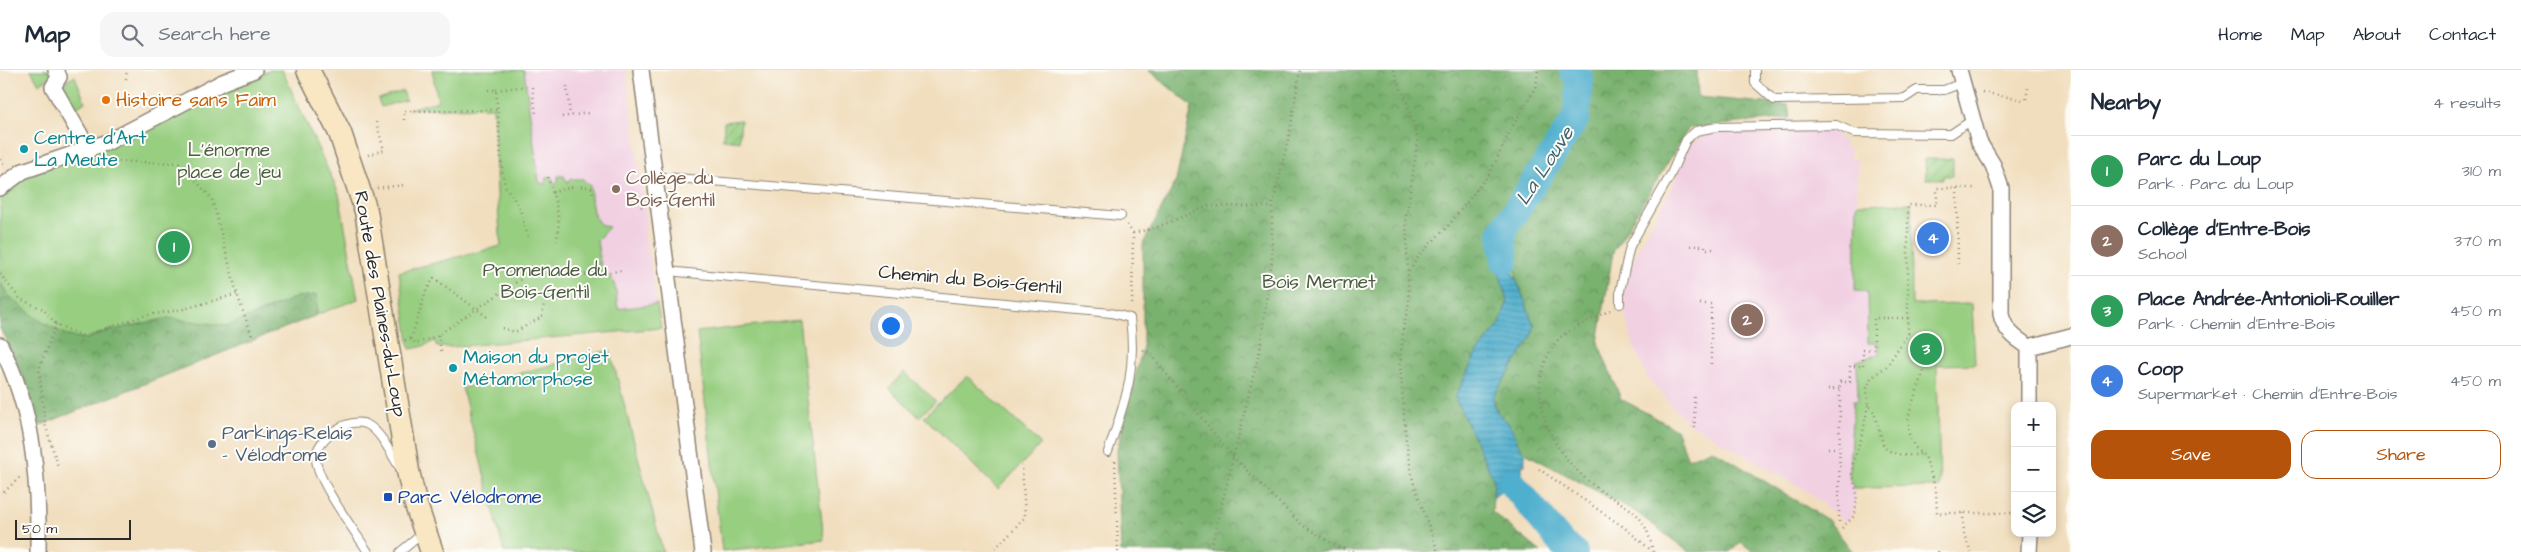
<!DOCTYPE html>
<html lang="en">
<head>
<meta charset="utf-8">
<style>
  body { margin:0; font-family:"Architects Daughter",sans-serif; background:#f6f6f7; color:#1f2937 }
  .controls { position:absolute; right:15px; bottom:15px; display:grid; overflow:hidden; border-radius:10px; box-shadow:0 2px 8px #0003 }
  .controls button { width:45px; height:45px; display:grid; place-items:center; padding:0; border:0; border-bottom:1px solid #e0e1e3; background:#fff; color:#1f2937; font:25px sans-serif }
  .scale { position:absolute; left:15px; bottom:12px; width:116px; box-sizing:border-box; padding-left:5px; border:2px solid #2b2b2b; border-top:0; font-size:14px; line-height:18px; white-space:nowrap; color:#2b2b2b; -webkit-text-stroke:4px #fdfcf7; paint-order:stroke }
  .you { position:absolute; left:890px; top:255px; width:18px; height:18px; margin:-12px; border:4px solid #fff; border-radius:50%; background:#1a73e8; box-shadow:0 0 0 8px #1a73e833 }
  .badge { display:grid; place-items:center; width:32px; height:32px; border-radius:50%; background:#b45309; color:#fff; font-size:16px; font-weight:700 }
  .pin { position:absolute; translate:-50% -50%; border:2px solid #fff; box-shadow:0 1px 5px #0006 }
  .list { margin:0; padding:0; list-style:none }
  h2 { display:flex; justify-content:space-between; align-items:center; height:65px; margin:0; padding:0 20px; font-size:21px }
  h2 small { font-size:16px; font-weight:400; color:#747a83 }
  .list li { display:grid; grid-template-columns:32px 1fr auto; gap:15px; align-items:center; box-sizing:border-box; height:70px; padding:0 20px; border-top:1px solid #e0e1e3 }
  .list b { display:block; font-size:19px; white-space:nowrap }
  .list p { margin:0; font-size:16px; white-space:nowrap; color:#747a83 }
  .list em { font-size:16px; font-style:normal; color:#747a83 }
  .actions { display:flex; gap:10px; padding:15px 20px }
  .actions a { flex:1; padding:11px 0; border:1px solid #b45309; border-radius:15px; text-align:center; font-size:18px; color:#b45309 }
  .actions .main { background:#b45309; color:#fff }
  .icon { flex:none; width:28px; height:28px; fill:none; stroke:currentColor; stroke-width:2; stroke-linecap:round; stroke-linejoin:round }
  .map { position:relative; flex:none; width:2071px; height:482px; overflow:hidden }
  header { display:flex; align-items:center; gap:30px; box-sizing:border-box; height:70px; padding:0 25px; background:#fff; border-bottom:1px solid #e0e1e3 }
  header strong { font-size:24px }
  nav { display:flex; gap:28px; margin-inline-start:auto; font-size:18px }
  .search { width:350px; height:45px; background:#f6f6f7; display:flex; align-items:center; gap:12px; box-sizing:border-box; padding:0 18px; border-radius:15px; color:#747a83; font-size:19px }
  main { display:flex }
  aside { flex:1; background:#fff }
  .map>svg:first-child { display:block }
  .built { fill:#f1d0e2 }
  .green { fill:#97ce80; stroke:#617c56 }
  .forest { fill:url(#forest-crowns); stroke:#526e4c }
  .garden { fill:url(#garden-furrows); stroke:#617c56 }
  .water { fill:url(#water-rules); stroke:#3d6d7c }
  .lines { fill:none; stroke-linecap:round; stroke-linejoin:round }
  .river { stroke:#4fafce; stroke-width:28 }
  .lane-casing { stroke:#8e8474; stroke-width:10 }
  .street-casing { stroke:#8e8474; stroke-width:18 }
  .secondary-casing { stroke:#8e8474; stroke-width:25 }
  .path { stroke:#8e8474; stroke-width:2.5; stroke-dasharray:1 4; stroke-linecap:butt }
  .lane { stroke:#fff; stroke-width:8 }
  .street { stroke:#fff; stroke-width:15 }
  .secondary { stroke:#f9e7c3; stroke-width:22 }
  .food-dot { fill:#e8710a; stroke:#fdfcf7; stroke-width:2 }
  .culture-dot { fill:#0f9aa8; stroke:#fdfcf7; stroke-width:2 }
  .education-dot { fill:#8d6e63; stroke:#fdfcf7; stroke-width:2 }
  .service-dot { fill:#5c6f8a; stroke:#fdfcf7; stroke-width:2 }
  .transit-dot { fill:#1a4fb4; stroke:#fdfcf7; stroke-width:2 }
  .labels { text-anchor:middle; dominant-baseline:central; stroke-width:4; stroke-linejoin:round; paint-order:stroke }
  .food-label { font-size:19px; fill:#c56008; stroke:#fdfcf7; text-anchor:start }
  .culture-label { font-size:19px; fill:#0d838f; stroke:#fdfcf7; text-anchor:start }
  .park-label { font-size:19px; fill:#4b5c44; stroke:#fdfcf7 }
  .education-label { font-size:19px; fill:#785e54; stroke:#fdfcf7; text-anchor:start }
  .street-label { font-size:19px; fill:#2b2b2b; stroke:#fdfcf7 }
  .service-label { font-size:19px; fill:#4e5e75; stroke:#fdfcf7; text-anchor:start }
  .transit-label { font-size:19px; fill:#164399; stroke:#fdfcf7; text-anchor:start }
  .water-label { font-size:20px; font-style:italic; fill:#39606c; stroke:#fdfcf7 }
</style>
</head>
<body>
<header>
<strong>Map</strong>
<div class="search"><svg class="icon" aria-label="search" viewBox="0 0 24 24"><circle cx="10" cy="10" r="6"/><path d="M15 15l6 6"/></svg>Search here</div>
<nav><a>Home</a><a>Map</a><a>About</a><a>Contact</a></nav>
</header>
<main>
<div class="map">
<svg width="2071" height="482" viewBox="0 0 2071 482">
  <defs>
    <pattern id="forest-crowns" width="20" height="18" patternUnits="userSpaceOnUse" patternTransform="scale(1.25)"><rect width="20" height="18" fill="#79b16e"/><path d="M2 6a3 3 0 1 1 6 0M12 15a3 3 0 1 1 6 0" fill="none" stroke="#63905b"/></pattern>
    <pattern id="garden-furrows" width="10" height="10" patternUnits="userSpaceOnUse" patternTransform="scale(1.25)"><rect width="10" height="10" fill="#97ce80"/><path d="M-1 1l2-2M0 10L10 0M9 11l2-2" fill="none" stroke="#82b16f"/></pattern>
    <pattern id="water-rules" width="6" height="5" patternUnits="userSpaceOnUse" patternTransform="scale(1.25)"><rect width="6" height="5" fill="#4fafce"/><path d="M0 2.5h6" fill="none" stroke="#428fa7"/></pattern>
  </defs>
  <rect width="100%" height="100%" fill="#fdfcf7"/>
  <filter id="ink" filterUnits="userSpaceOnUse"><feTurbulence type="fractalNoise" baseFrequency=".02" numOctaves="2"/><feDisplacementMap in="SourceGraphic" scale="10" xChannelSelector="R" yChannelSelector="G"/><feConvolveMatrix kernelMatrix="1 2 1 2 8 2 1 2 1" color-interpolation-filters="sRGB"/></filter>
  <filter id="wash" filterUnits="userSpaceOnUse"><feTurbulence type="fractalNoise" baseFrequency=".0096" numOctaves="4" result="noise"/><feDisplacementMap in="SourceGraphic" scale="20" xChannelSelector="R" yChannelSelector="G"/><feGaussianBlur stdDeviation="1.12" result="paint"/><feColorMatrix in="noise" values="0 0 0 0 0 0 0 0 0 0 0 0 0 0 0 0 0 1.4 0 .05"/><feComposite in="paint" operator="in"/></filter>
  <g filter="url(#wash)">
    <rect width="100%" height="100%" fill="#f1debe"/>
    <!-- built -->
    <path class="built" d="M524,0H626L646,147L645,163L657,234L618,239L615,218L601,198L597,170L609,158L599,154L595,147L590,116L571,109L567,112L564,106H559L558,112L556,114L553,113L552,107H546L545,115L539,112Z
      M1837,60V69H1844V78H1850V89H1858L1855,220L1867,221L1868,273H1878L1879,284L1857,292L1858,331H1853L1849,403L1855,423V434L1852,445L1845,452L1807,421L1686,351L1648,309L1632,271L1625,244V219L1634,187L1681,99L1689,75L1711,61Z"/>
    <!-- green -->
    <path class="green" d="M31,0H50L52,6L39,14Z
      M270,0H282L339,124L358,229L246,272L41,355L33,343L23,306L0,258V124L27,104Z
      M432,0H524L539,112L545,115L546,107H552L553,113L556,114L558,112V106H564L567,112L571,109H583L590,116C592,130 590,156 609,157L597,170L601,198C618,212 615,218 618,239L657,234L661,258L452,277H437L435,271L421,277L410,279L399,202L501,176L497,124L493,37L408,39L438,31Z
      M75,6L85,32L74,40L60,15Z
      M403,21L406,30L381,37L378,29Z
      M1911,133L1912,235L1972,234L1975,294L1937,295L1940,417L1853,418L1849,403L1853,331H1858L1857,291L1879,284L1878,273H1868L1867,221L1855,220L1857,134Z
      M1501,145L1512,159L1506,173L1515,187L1517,211L1505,191L1493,186C1489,170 1493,159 1501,145Z
      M799,250L824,470L722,481L697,262Z
      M610,280L663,482H504L462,318Z
      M904,302L936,331L919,347L889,318Z
      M967,306L1041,374L998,419L924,347Z"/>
    <!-- forest -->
    <path class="forest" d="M1148,0H1697L1698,27L1788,35L1790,48L1689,58L1613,182L1598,273L1621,329L1676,359L1688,389L1712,379L1828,450L1853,482H1753L1741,472L1730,482H1689L1636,442L1525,383L1518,378L1508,353L1499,347L1493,327L1531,268L1534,256L1517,211L1515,187L1506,173L1512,159L1501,146L1492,161L1491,179L1508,229L1500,254L1476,284L1455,328L1494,410L1492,442L1541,482H1121L1117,380L1143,276V174L1176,111L1192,36Z
      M0,212L8,225L37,249L68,266L86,269L104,262L168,248L227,256L297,227L317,225V245L41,355L33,343L23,306L0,258Z"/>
    <!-- garden -->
    <path class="garden" d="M741,50L739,71L723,69L724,52Z
      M1925,89H1953V106H1943V109H1926Z"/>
    <!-- water -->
    <path class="water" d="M1493,186L1505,191L1517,211L1534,256L1531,268L1493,327C1496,346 1498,341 1508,353C1516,362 1515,375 1525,383V391H1522L1525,392V395L1522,396V404L1493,428L1494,410L1455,328L1476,284L1500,254L1508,230Z"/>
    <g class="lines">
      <!-- river -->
      <path class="river" d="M1505,191L1502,162L1576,48L1580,10L1573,0
        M1512,413L1563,475L1574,482"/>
    </g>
  </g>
  <g filter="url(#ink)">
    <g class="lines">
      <defs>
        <path id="lane" d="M1755,0V13L1774,30L1905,28L1917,20H1944L1962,13
          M654,106L1121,146
          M667,201L1111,243L1130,248C1137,304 1125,331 1108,382
          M1620,234V221L1630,176L1670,106L1686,70L1696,61L1717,57L1836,55L1854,63L1951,64L1972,50
          M368,482C355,461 317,411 316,389C315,368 350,345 368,355C382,363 391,385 400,398
          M400,482L423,463"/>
        <path id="street" d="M56,0L59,7L53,17L89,80
          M641,0L703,482
          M1959,0L1979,72L1993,95L2001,118V244C2004,260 2015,268 2029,277V336
          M0,118L23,101L108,72L223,12L254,0
          M0,275C34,339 39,411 38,482
          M2029,277L2071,266
          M2029,482L2030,463"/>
        <path id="secondary" d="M308,0L340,63L366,141L408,401L415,432L432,482"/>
      </defs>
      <!-- lane casing -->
      <use href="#lane" class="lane-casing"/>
      <!-- street casing -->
      <use href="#street" class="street-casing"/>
      <!-- secondary casing -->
      <use href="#secondary" class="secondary-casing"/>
      <!-- path -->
      <path class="path" d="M1393,0L1406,30L1418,70L1406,149L1409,232L1403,260L1400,294L1406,370L1413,411L1438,482
        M126,9L127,0
        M567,16L570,46
        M532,17L536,44
        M488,20H496L502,99L505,116L519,136L528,167
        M496,20L526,16
        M1982,22L2023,30L2026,29L2028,18
        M562,47L588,43
        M404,50V41L497,40
        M368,85L384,80L376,52
        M1,89L4,97
        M99,91L180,93L212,129L237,224L253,269
        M548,107C554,128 563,150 556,171
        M377,118L405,115
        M1957,118L1958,196
        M552,123C565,118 579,114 592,118L593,125
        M638,127L642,139
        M1127,155L1133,163L1132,237
        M1133,163L1155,158L1209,136L1272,137
        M1690,176H1705V179H1717
        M1409,201L1421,183L1448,156L1490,103L1510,61L1536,17L1538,1
        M0,204L20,229L43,239L56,254L83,266L143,246L184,239L237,224
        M570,204L593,205L624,200
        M1700,234H1711V297
        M1610,240C1599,246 1564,262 1558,270C1519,319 1549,380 1593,415C1625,440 1644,435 1653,482
        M56,254L39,299L45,354L58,396
        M502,258L515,262L542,247L546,218
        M1908,263C1954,290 1889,338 1914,375C1917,380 1919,383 1925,386L1936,420L1937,443H2012
        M438,265L442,284
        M411,269L426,221L434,208L490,249
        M405,270L411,269L416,274L438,265L521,209
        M1143,280L1149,282L1232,386L1302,455L1338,477L1356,482
        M1828,319H1840
        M1694,327L1695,362
        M1828,378H1838
        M1920,384C1909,387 1893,385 1884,377L1874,342L1868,335L1867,318L1871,308L1887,296L1908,263V135H1937V118H1977
        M1115,391L1118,482
        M1539,399L1625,458L1652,481
        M4,422L21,406
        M1963,443L1964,465L1971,482
        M1839,452L1840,312H1850V296H1863V280L1874,279V248H1908
        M1842,458L1855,445L1857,424L1852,403L1853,393L1863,362L1868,335
        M1938,481V482
        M992,482L1025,447L1022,395
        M1210,482L1260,279L1272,189V137L1290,62L1300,0"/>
      <!-- lane -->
      <use href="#lane" class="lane"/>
      <!-- street -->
      <use href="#street" class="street"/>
      <!-- secondary -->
      <use href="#secondary" class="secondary"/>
    </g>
  </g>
  <!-- markers -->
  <circle class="food-dot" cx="106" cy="30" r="5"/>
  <g class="culture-dot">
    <circle cx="24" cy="79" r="5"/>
    <circle cx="453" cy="298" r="5"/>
  </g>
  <circle class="education-dot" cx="616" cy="119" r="5"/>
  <circle class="service-dot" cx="212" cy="374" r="5"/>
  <rect class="transit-dot" x="383" y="422" width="10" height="10" rx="2.5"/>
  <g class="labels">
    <!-- food labels -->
    <g class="food-label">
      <text x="116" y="30">Histoire sans Faim</text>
    </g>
    <!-- culture labels -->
    <g class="culture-label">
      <text x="34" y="68">Centre d'Art<tspan x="34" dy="22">La Meute</tspan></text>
      <text x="463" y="287">Maison du projet<tspan x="463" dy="22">Métamorphose</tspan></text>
    </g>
    <!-- park labels -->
    <g class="park-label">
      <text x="229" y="80">L’énorme<tspan x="229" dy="22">place de jeu</tspan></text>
      <text x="545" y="200">Promenade du<tspan x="545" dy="22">Bois-Gentil</tspan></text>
      <text x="1319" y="212">Bois Mermet</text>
    </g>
    <!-- education labels -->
    <g class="education-label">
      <text x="626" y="108">Collège du<tspan x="626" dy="22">Bois-Gentil</tspan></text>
    </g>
    <!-- street labels -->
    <g class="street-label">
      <text transform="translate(970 210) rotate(5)">Chemin du Bois-Gentil</text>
      <text transform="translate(380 234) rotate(80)">Route des Plaines-du-Loup</text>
    </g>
    <!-- service labels -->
    <g class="service-label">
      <text x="222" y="363">Parkings-Relais<tspan x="222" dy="22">- Vélodrome</tspan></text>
    </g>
    <!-- transit labels -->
    <g class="transit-label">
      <text x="398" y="427">Parc Vélodrome</text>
    </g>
    <!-- water labels -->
    <g class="water-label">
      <text transform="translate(1545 96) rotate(-57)">La Louve</text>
    </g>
  </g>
</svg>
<div class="controls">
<button>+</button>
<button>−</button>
<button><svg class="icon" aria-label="layers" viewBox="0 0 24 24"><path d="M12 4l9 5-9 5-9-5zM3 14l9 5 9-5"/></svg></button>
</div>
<div class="scale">50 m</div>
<div class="you"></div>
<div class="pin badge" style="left:174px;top:177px;background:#2e9e5b">1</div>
<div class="pin badge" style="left:1747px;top:250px;background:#8d6e63">2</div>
<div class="pin badge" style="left:1926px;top:279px;background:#2e9e5b">3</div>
<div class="pin badge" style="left:1933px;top:168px;background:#3f7fe0">4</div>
</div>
<aside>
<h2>Nearby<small>4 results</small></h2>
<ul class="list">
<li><span class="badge" style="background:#2e9e5b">1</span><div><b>Parc du Loup</b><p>Park · Parc du Loup</p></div><em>310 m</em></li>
<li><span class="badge" style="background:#8d6e63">2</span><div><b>Collège d'Entre-Bois</b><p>School</p></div><em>370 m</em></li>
<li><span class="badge" style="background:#2e9e5b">3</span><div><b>Place Andrée-Antonioli-Rouiller</b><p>Park · Chemin d'Entre-Bois</p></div><em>450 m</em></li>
<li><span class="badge" style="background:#3f7fe0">4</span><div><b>Coop</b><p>Supermarket · Chemin d'Entre-Bois</p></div><em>450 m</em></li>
</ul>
<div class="actions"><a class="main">Save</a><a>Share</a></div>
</aside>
</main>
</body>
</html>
